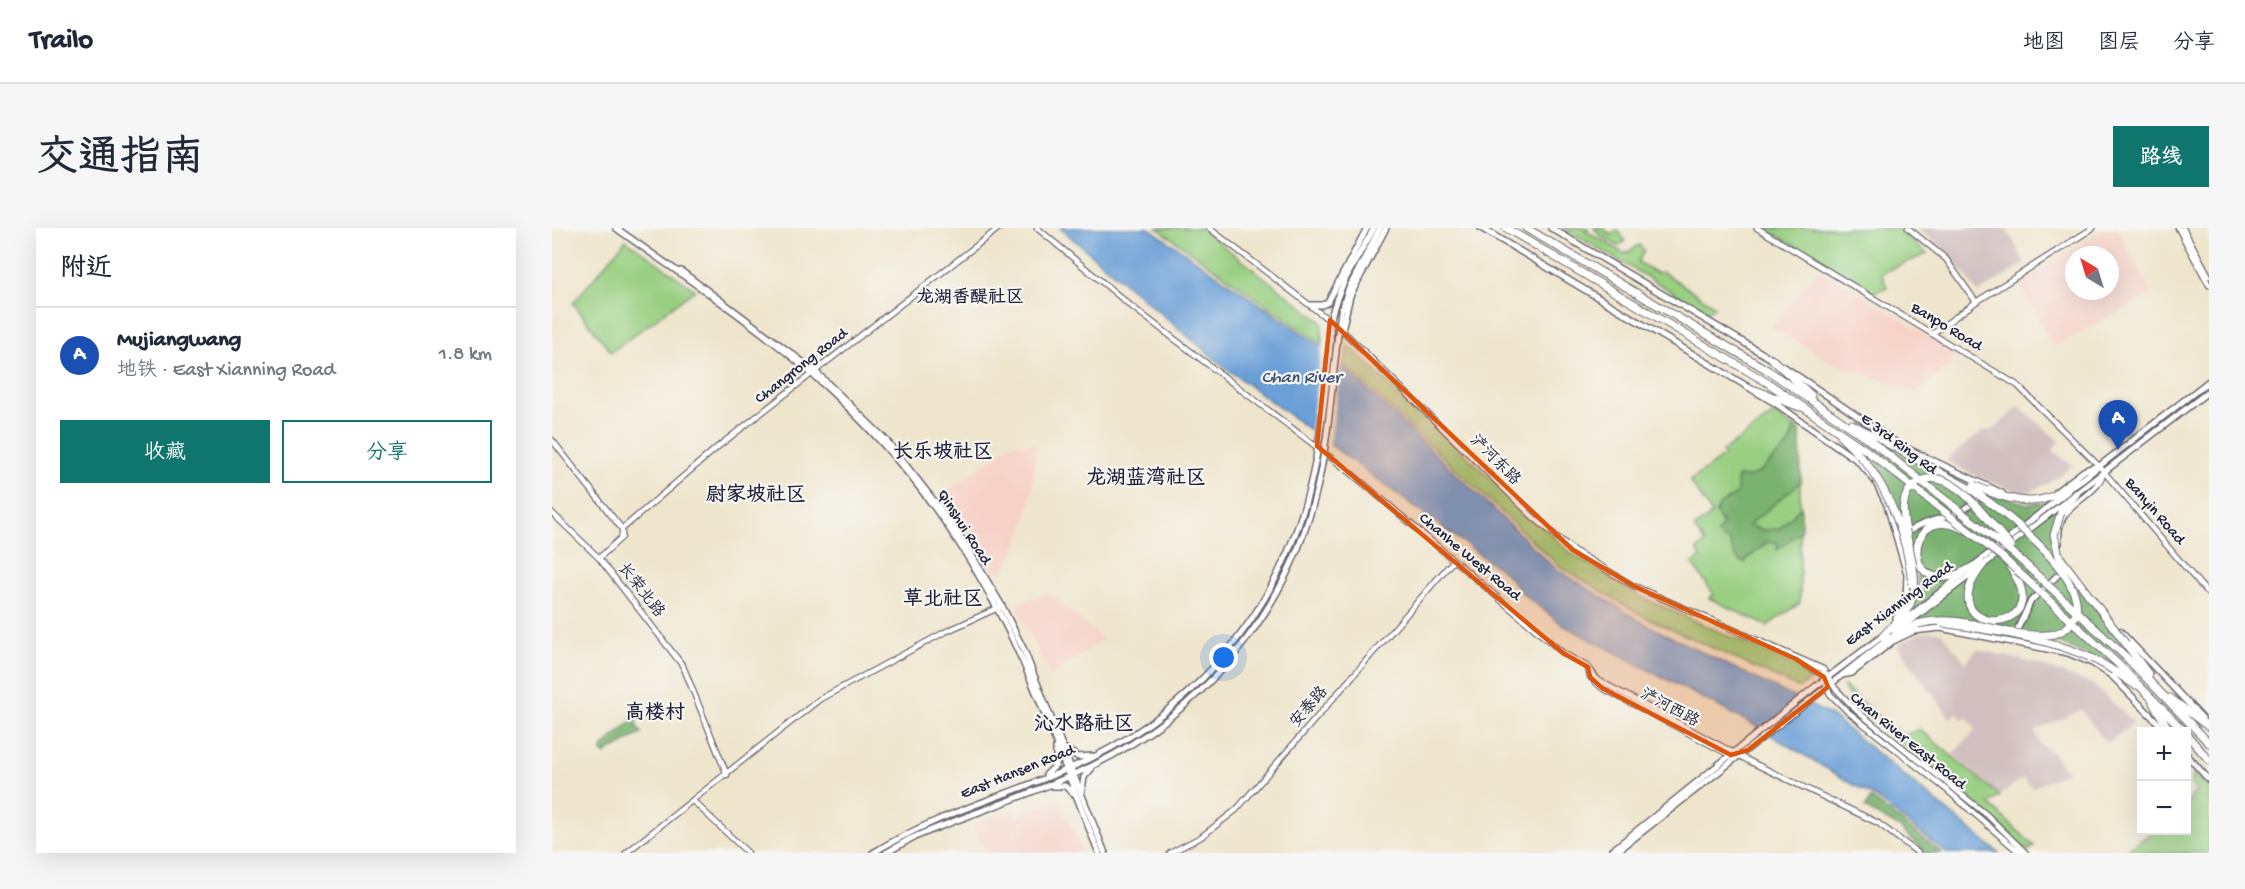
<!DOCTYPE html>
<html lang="zh">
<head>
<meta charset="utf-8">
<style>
  body { margin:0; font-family:"Gochi Hand","LXGW WenKai TC",sans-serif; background:#f6f6f7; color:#1f2937 }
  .controls { position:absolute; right:18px; bottom:18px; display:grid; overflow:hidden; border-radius:0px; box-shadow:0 6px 24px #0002 }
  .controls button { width:54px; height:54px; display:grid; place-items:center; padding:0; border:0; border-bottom:2px solid #e0e1e3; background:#fff; color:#1f2937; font:30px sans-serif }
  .compass { position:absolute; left:1513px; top:18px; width:54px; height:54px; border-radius:50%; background:#fff; box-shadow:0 6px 24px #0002; rotate:322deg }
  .you { position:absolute; left:672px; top:430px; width:21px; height:21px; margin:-15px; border:4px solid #fff; border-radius:50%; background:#1a73e8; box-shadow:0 0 0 9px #1a73e833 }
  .badge { display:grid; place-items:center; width:39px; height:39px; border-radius:50%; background:#0f766e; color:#fff; font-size:20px; font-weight:700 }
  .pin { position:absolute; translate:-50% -50px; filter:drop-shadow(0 2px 3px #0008) }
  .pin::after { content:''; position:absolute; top:32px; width:21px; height:18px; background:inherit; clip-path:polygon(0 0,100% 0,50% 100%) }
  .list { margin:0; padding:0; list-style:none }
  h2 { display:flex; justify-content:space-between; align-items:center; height:78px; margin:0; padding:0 24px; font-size:26px }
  h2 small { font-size:20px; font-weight:400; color:#747a83 }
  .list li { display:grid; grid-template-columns:39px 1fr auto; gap:18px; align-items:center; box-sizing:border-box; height:96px; padding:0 24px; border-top:2px solid #e0e1e3 }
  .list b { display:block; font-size:22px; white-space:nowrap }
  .list p { margin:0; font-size:20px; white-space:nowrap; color:#747a83 }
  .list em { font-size:20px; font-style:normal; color:#747a83 }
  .actions { display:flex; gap:12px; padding:18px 24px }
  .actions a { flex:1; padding:14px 0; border:2px solid #0f766e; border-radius:0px; text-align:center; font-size:21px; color:#0f766e }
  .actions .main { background:#0f766e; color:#fff }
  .map { position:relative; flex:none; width:1657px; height:625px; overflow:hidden; border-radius:0px }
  header { display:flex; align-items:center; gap:36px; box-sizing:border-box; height:84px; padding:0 30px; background:#fff; border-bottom:2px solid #e0e1e3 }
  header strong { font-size:28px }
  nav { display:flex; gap:33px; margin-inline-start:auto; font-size:21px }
  .intro { display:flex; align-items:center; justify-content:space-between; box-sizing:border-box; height:144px; padding:0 36px }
  h1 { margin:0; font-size:42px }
  .button { padding:15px 27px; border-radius:0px; background:#0f766e; color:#fff; font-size:21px; font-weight:700 }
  main { display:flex; gap:36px; padding:0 36px }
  aside { flex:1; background:#fff; border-radius:0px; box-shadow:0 6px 24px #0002 }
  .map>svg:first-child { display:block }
  .built { fill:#f7d1c7; fill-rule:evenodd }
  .industrial { fill:#d2bfc0 }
  .green { fill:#99cf81; stroke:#5e785e; stroke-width:1.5 }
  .forest { fill:#7ab26f; stroke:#4e6a55; stroke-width:1.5 }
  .water { fill:#6b9fd7; stroke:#466089; stroke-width:1.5 }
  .pier { fill:#efe5cc }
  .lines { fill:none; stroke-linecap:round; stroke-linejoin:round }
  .minor-casing { stroke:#6a666e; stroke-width:7 }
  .major-casing { stroke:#6a666e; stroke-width:8 }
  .highway-casing { stroke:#6a666e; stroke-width:9 }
  .minor { stroke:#fff; stroke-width:4.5 }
  .major { stroke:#fff; stroke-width:5 }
  .highway { stroke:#fff; stroke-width:7 }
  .highway-bridge-casing { stroke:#6a666e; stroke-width:9; stroke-linecap:butt }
  .highway-bridge { stroke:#fff; stroke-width:7 }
  .marked { fill:#de560e; fill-opacity:0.2; stroke:#de560e; stroke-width:4.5; stroke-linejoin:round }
  .labels { text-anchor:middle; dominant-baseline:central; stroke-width:4.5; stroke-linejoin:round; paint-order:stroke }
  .street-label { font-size:16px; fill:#22223b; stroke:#f6f6f2 }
  .neighbourhood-label { font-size:18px; font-weight:bold; fill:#22223b; stroke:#f6f6f2 }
  .water-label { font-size:18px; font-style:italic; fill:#3f5479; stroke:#f6f6f2 }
  .quarter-label { font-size:20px; font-weight:bold; fill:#22223b; stroke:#f6f6f2 }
</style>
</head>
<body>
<header>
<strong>Trailo</strong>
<nav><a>地图</a><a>图层</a><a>分享</a></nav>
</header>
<div class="intro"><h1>交通指南</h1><a class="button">路线</a></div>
<main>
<aside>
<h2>附近<small></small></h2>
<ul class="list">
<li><span class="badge" style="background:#1a4fb4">A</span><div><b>Mujiangwang</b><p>地铁 · East Xianning Road</p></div><em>1.8 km</em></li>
</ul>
<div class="actions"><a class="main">收藏</a><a>分享</a></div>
</aside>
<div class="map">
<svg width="1657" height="625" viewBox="0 0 1657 625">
  <rect width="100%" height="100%" fill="#f6f6f2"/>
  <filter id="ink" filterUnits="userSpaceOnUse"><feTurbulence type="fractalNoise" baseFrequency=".0167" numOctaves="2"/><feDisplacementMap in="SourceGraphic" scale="12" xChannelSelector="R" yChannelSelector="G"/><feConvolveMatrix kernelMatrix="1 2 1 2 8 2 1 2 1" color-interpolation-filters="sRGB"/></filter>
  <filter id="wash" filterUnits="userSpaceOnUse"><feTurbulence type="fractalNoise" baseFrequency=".008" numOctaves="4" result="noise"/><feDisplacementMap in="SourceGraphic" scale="24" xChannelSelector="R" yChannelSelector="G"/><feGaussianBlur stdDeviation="1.35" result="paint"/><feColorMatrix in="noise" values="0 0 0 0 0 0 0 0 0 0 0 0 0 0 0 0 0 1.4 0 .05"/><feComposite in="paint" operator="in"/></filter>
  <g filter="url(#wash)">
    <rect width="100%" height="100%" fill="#efe5cc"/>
    <!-- built -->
    <path class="built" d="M1554,0H1565L1600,66L1501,119L1468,55ZM1522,27H1558V63H1522Z
      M1267,41L1405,126L1399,133L1401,137L1364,164L1281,135L1219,99Z
      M461,215H484L480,264L471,303L454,341L440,346L417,309L388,269Z
      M497,365L551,411L498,449L465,379L467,375Z
      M506,571L531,625H436L422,604L421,596L458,582L464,589Z"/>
    <!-- industrial -->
    <path class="industrial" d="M1365,0H1454L1473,35L1426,65L1399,28Z
      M1467,178L1507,213L1501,222L1520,238L1497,255L1472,266L1419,246L1394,232L1431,203L1441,202Z
      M1378,403L1389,404L1414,435L1424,421L1485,436L1540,456L1582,494L1558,514L1553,513L1529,482L1483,503L1488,516L1499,523L1515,544L1480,560L1471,550L1448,567L1401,526L1424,502L1415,489L1412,492L1405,485L1398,490L1345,417L1365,406Z"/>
    <!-- green -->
    <path class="green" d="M605,0H648L770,94V116Z
      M1011,0H1036L1034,3L1073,26L1087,17L1092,23L1086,34L1104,45L1111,44L1163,78L1155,84Z
      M1042,0H1051L1059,7L1066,2L1073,13L1066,18L1049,8Z
      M1217,0H1344L1375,26L1329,45L1335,59L1321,65L1216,2Z
      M74,12L143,62L59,124L21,75Z
      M796,118L1019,325L1091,370L1249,440L1261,450L1247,460L1089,387L1007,338L792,136Z
      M1222,186L1248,203V375L1215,398L1157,370L1162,366L1140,336L1149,329L1145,322L1153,315L1142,300L1160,286L1138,253L1172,228L1170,224Z
      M1292,458L1322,485L1352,508L1367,501L1448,568L1437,576L1482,618L1476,623L1438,588L1353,518L1339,501L1293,464Z
      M1643,546L1657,561V625H1572L1602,603L1634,602L1635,575L1644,563L1639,553Z"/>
    <!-- forest -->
    <path class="forest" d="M1243,199L1248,203L1249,254L1197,297L1210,302L1227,301L1249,279V303L1225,322L1226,315L1216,314L1194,332L1193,335C1184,333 1179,322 1178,313L1170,311L1165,305L1171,297L1164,285L1167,277L1185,266V248L1197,249L1208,244L1237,216Z
      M1320,210L1422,259L1475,276L1499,273L1508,282L1502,321L1581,428L1565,442C1520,415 1412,380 1362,394L1356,387L1366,361L1364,332H1360L1343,276L1310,224Z
      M94,480L83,495L90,506C77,510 67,520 57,522L53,527L50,524L51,519Z
      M1319,570L1387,623L1389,625H1374L1348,600L1313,580Z"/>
    <!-- water -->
    <path class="water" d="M508,0H597L773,121L1004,341L1095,397L1278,487L1447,625H1394L1324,570L1200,496L1011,397L972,367L953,345L672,139Z"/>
    <!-- pier -->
    <path class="pier" d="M770,116L790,133L777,221L758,206Z"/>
  </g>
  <g filter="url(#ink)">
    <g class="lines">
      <defs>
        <path id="minor" d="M485,0L579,78L799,245L1011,425L1036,439L1046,452L1197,533L1326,595L1366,625
          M657,0L790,102L981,289L1021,322L1082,358L1271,441L1283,460L1305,483L1435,587L1474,625
          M1205,0L1465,157L1547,238L1657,367
          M1356,0L1394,31L1424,74
          M1626,0L1657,57
          M1631,0L1657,48
          M1380,106L1424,74L1541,0
          M0,212L70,301V309L47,330L131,438L175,547
          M0,285L47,330
          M70,301L168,217L447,0
          M1251,436L1271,447L1278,466L1295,483L1395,562L1468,625
          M1036,441L1038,449L1050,460L1180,528
          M142,574L196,625
          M74,625L268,471L393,404L448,379
          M618,625L649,609L684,582L901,333"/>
        <path id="major" d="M64,0C129,47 199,92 260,146C333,210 394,285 440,371C484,451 512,540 547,625
          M929,0L1223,175L1306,233L1323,253L1335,277L1355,346L1354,372L1344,390
          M999,0L1223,133
          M129,43L264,144L334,212L390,283L412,314L450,378L471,420L553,625
          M759,77H770L776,74L815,0
          M790,102L798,68L834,0
          M1231,138L1348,217L1450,265
          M1523,257L1657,153
          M1505,263L1533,242L1542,239
          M1353,307C1375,286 1413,294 1429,264
          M1507,315C1502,274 1540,275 1551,246
          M1340,402L1516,263
          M1568,403L1650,490
          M1343,405L1657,163
          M1463,406L1479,373L1512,341
          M1339,414L1362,403L1388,400L1516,425L1540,435L1560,448L1614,503
          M1290,447L1300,445L1342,412
          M514,521L526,529L540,528
          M1634,526L1657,552
          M494,547L504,537V519
          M501,558H513L522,566
          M530,562L532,549L539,541
          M321,625C382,587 451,569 516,541C633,491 719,396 754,273C767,229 774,163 778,117C779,108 777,98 779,90C786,58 807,28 822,0
          M334,625L358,611C418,585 481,567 540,538C648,485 731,390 762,272C778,213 780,144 789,83L796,62L828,0
          M1057,625L1264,458L1332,407
          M1063,625L1336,411"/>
        <path id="highway" d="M954,0L1216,155L1315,223
          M974,0L1217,143L1321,215
          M1221,132L1259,167
          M1203,162L1248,179
          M1300,196L1420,262
          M1289,209L1307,227
          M1435,263C1473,278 1492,277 1526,254
          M1509,284L1524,266
          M1413,302C1348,268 1347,385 1422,338
          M1431,337C1372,410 1512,412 1457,338
          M1331,408L1354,384
          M1333,413L1366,396
          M1574,416L1597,447
          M1573,428L1657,515
          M1565,435L1632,503
          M1562,443L1583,457
          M1618,470L1657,499
          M1601,475L1618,503
          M1634,506L1657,532"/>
      </defs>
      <!-- minor casing -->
      <use href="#minor" class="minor-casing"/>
      <!-- major casing -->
      <use href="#major" class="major-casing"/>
      <!-- highway casing -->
      <use href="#highway" class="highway-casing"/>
      <!-- minor -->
      <use href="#minor" class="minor"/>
      <!-- major -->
      <use href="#major" class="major"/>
      <!-- highway -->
      <use href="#highway" class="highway"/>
      <defs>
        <path id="highway-bridge" d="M1321,215L1461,325L1573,428
          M1315,223L1450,329L1565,435
          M1307,227C1337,259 1356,312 1360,356
          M1422,257L1435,263
          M1509,284L1502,307L1507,328L1574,416
          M1356,380C1380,340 1325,273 1369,253C1402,237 1438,297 1459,318
          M1390,395C1442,402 1519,413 1562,443
          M1366,396C1414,384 1450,410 1494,407C1505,407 1516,401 1521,392C1544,353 1448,281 1420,262"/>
      </defs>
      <!-- highway-bridge casing -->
      <use href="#highway-bridge" class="highway-bridge-casing"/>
      <!-- highway-bridge -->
      <use href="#highway-bridge" class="highway-bridge"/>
    </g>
  </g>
  <!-- marked area -->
  <path class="marked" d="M778,92L1021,322L1082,358L1244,431L1272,449L1276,459L1196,522L1179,527L1050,460L1038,449L1036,439L1011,425L765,218Z"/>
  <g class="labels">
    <!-- street labels -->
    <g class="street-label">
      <text transform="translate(1394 100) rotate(31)">Banpo Road</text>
      <text transform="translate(250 139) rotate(-38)">Changrong Road</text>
      <text transform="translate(1346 217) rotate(37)">E 3rd Ring Rd</text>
      <text transform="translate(942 233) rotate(45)">浐河东路</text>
      <text transform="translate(1602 284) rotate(49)">Banyin Road</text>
      <text transform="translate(411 300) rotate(57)">Qinshui Road</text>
      <text transform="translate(917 330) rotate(40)">Chanhe West Road</text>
      <text transform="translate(88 363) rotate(52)">长荣北路</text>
      <text transform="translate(1348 377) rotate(-37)">East Xianning Road</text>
      <text transform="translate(758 480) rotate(-49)">安泰路</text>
      <text transform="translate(1117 481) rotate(28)">浐河西路</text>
      <text transform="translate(1355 514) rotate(39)">Chan River East Road</text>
      <text transform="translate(466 545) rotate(-22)">East Hansen Road</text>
    </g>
    <!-- neighbourhood labels -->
    <g class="neighbourhood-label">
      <text x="418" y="70">龙湖香醍社区</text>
    </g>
    <!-- water labels -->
    <g class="water-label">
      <text x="749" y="150">Chan River</text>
    </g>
    <!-- quarter labels -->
    <g class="quarter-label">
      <text x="391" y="225">长乐坡社区</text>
      <text x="594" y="251">龙湖蓝湾社区</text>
      <text x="204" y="268">尉家坡社区</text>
      <text x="391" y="372">草北社区</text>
      <text x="103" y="486">高楼村</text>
      <text x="532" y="497">沁水路社区</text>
    </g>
  </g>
</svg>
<div class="controls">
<button>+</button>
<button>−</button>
</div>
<svg class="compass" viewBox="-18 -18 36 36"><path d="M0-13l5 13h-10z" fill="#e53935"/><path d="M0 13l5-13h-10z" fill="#747a83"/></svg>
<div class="you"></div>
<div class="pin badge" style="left:1566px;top:222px;background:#1a4fb4">A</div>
</div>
</main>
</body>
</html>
